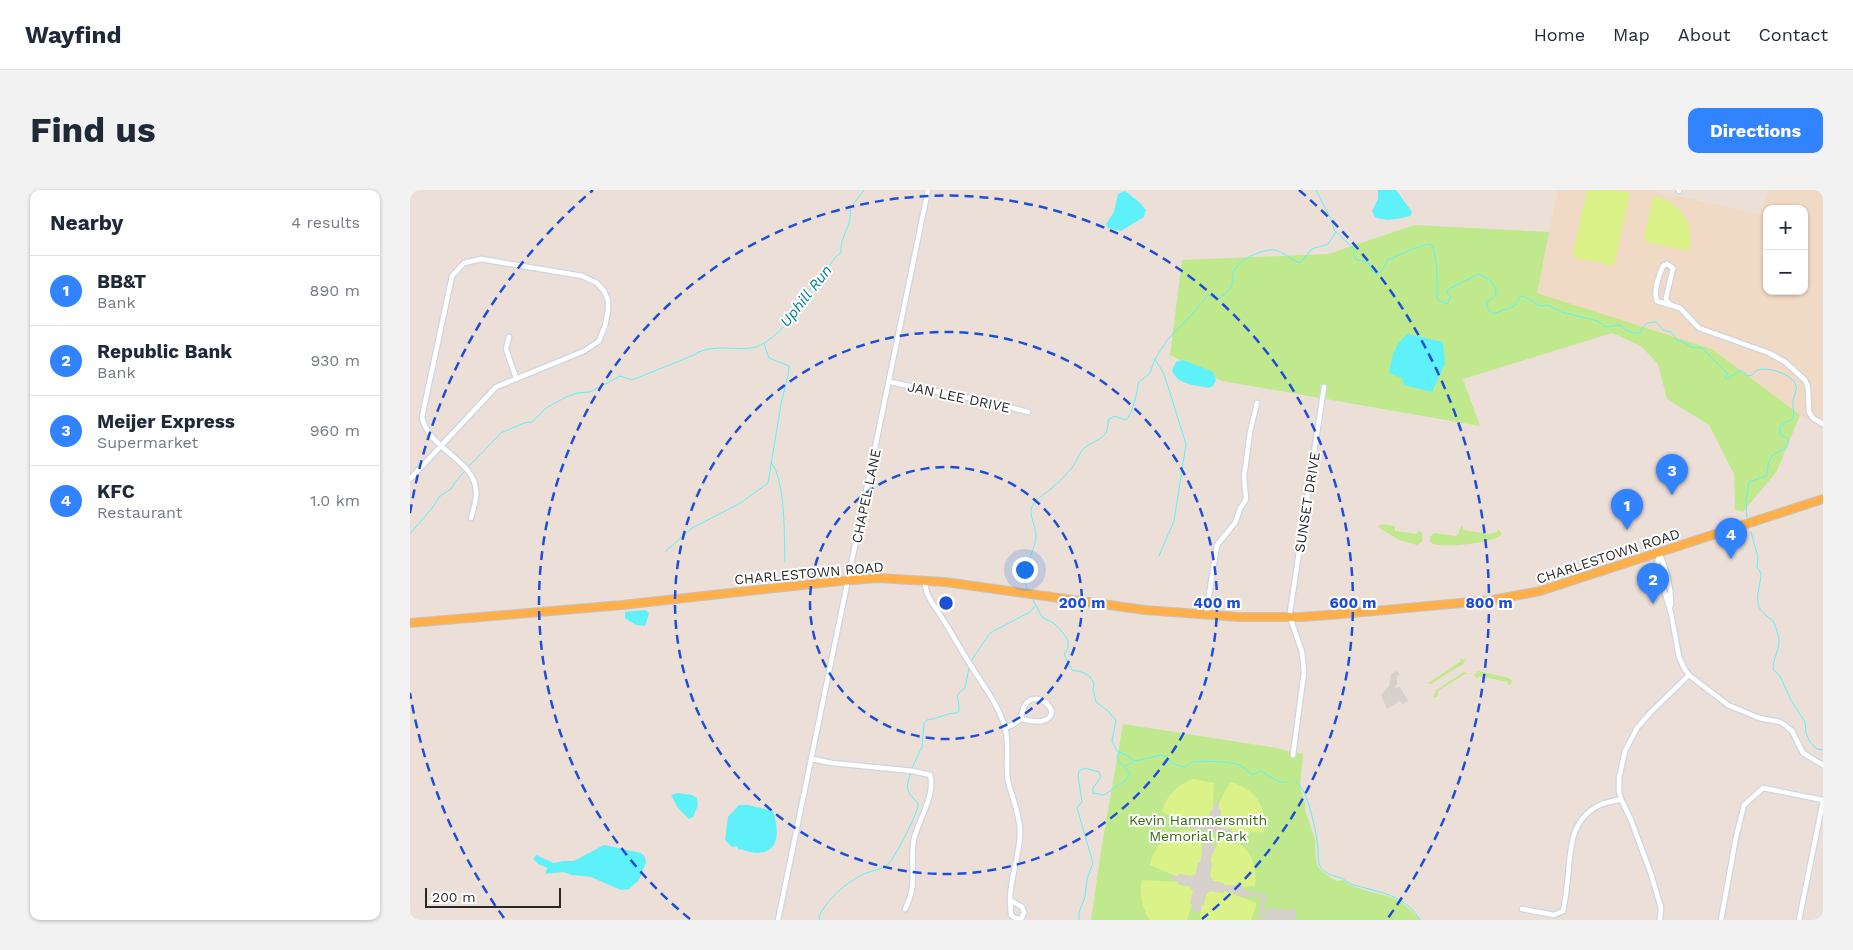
<!DOCTYPE html>
<html lang="en">
<head>
<meta charset="utf-8">
<style>
  body { margin:0; font-family:"Work Sans",sans-serif; background:#f2f2f3; color:#1f2937 }
  .controls { position:absolute; right:15px; top:15px; display:grid; overflow:hidden; border-radius:10px; box-shadow:0 1px 4px #0004 }
  .controls button { width:45px; height:45px; display:grid; place-items:center; padding:0; border:0; border-bottom:1px solid #e0e1e3; background:#fff; color:#1f2937; font:25px sans-serif }
  .scale { position:absolute; left:15px; bottom:12px; width:136px; box-sizing:border-box; padding-left:5px; border:2px solid #282828; border-top:0; font-size:14px; line-height:18px; white-space:nowrap; color:#282828; -webkit-text-stroke:4px #fff; paint-order:stroke }
  .you { position:absolute; left:614px; top:379px; width:18px; height:18px; margin:-12px; border:4px solid #fff; border-radius:50%; background:#1a73e8; box-shadow:0 0 0 8px #1a73e833 }
  .badge { display:grid; place-items:center; width:32px; height:32px; border-radius:50%; background:#3283ff; color:#fff; font-size:16px; font-weight:700 }
  .pin { position:absolute; translate:-50% -41px; filter:drop-shadow(0 1px 2px #0008) }
  .pin::after { content:''; position:absolute; top:26px; width:18px; height:15px; background:inherit; clip-path:polygon(0 0,100% 0,50% 100%) }
  .list { margin:0; padding:0; list-style:none }
  h2 { display:flex; justify-content:space-between; align-items:center; height:65px; margin:0; padding:0 20px; font-size:21px }
  h2 small { font-size:16px; font-weight:400; color:#747a83 }
  .list li { display:grid; grid-template-columns:32px 1fr auto; gap:15px; align-items:center; box-sizing:border-box; height:70px; padding:0 20px; border-top:1px solid #e0e1e3 }
  .list b { display:block; font-size:19px; white-space:nowrap }
  .list p { margin:0; font-size:16px; white-space:nowrap; color:#747a83 }
  .list em { font-size:16px; font-style:normal; color:#747a83 }
  .map { position:relative; flex:none; width:1413px; height:730px; overflow:hidden; border-radius:10px }
  header { display:flex; align-items:center; gap:30px; box-sizing:border-box; height:70px; padding:0 25px; background:#fff; border-bottom:1px solid #e0e1e3 }
  header strong { font-size:24px }
  nav { display:flex; gap:28px; margin-inline-start:auto; font-size:18px }
  .intro { display:flex; align-items:center; justify-content:space-between; box-sizing:border-box; height:120px; padding:0 30px }
  h1 { margin:0; font-size:35px }
  .button { padding:12px 22px; border-radius:10px; background:#3283ff; color:#fff; font-size:18px; font-weight:700 }
  main { display:flex; gap:30px; padding:0 30px }
  aside { flex:1; background:#fff; border-radius:10px; box-shadow:0 1px 4px #0004 }
  .map>svg:first-child { display:block }
  .education { fill:#f0d9c5; fill-rule:evenodd }
  .green { fill:#c0e98e }
  .pitch { fill:#dbf288 }
  .plaza { fill:#d7d1cb }
  .water { fill:#5ef1fa }
  .lines { fill:none; stroke-linecap:round; stroke-linejoin:round }
  .stream { stroke:#5ef1fa; stroke-width:1 }
  .street-casing { stroke:#cdd6e3; stroke-width:7 }
  .primary-casing { stroke:#c3c3c3; stroke-width:10 }
  .street { stroke:#fff; stroke-width:4.5 }
  .primary { stroke:#ffaf4a; stroke-width:8 }
  .ring { fill:none; stroke:#1d4ed8; stroke-width:2.5; stroke-dasharray:9 6 }
  .labels { text-anchor:middle; dominant-baseline:central; stroke-width:4; stroke-linejoin:round; paint-order:stroke }
  .street-label { font-size:14px; fill:#282828; stroke:#fff }
  .park-label { font-size:14px; fill:#376b12; stroke:#fff }
  .water-label { font-size:15px; font-style:italic; fill:#028295; stroke:#fff }
  .centre { fill:#1d4ed8; stroke:#fff; stroke-width:2.5 }
  .ring-label { font-size:15px; text-anchor:middle; font-weight:bold; fill:#1d4ed8; stroke:#fff; stroke-width:4; stroke-linejoin:round; paint-order:stroke }
</style>
</head>
<body>
<header>
<strong>Wayfind</strong>
<nav><a>Home</a><a>Map</a><a>About</a><a>Contact</a></nav>
</header>
<div class="intro"><h1>Find us</h1><a class="button">Directions</a></div>
<main>
<aside>
<h2>Nearby<small>4 results</small></h2>
<ul class="list">
<li><span class="badge">1</span><div><b>BB&amp;T</b><p>Bank</p></div><em>890 m</em></li>
<li><span class="badge">2</span><div><b>Republic Bank</b><p>Bank</p></div><em>930 m</em></li>
<li><span class="badge">3</span><div><b>Meijer Express</b><p>Supermarket</p></div><em>960 m</em></li>
<li><span class="badge">4</span><div><b>KFC</b><p>Restaurant</p></div><em>1.0 km</em></li>
</ul>
</aside>
<div class="map">
<svg width="1413" height="730" viewBox="0 0 1413 730">
  <rect width="100%" height="100%" fill="#ecdfd8"/>
  <!-- education -->
  <path class="education" d="M1148,0H1239L1350,24L1360,0H1413V239L1390,225L1302,159L1126,103ZM1357,19H1394V101H1357Z"/>
  <!-- green -->
  <path class="green" d="M1004,35L1139,42L1127,103L1302,159L1390,225L1367,281L1333,322L1325,319L1324,284L1299,235L1257,209L1248,174L1231,156L1202,143L1053,189L1070,236L812,191L760,165L772,70L918,64Z
    M970,334L985,336V341L1007,344L1008,341H1010L1012,343V352L1007,355L989,350L968,337Z
    M1051,336H1053V340L1079,344L1087,342L1088,339L1092,344C1086,353 1027,360 1020,352V347L1024,343L1047,346Z
    M1050,468L1055,470L1053,475L1046,478L1021,494L1016,493L1020,492L1051,471Z
    M1068,481L1099,488L1102,491L1101,494L1098,495V492L1069,486L1067,489L1064,485Z
    M1054,482L1058,484H1055L1028,501V506L1023,508L1026,500Z
    M713,534L861,557L893,564L890,596L895,613V620L905,649L906,672L909,678L921,688L928,691L933,690C946,700 964,702 980,707C993,711 1002,721 1011,730H681L691,661Z"/>
  <!-- pitch -->
  <path class="pitch" d="M1177,0H1205L1220,3L1204,76L1162,67Z
    M1243,6C1271,12 1285,33 1279,61L1237,52L1234,48Z
    M783,589L804,593L803,620H801L798,632L795,634L781,631V634L752,622C756,606 767,595 783,589Z
    M820,592C844,598 858,617 854,642L829,643L822,642V639L811,637L809,634L811,620H808L809,613Z
    M775,640L791,641L792,665L790,673L788,672L786,684L782,686L769,684L768,687L740,675C744,657 756,644 775,640Z
    M811,645C836,651 849,671 845,696L822,697L814,695V693L803,691L800,686L802,674L800,673L801,667Z
    M732,690L768,692V694L779,696L783,701L780,713L782,714L777,730H740C732,718 729,704 732,690Z
    M800,701L813,703L814,701L847,713L841,730H790L792,714L794,715L796,704Z"/>
  <!-- plaza -->
  <path class="plaza" d="M987,481L990,485L987,486V494L984,498L990,497L998,511L993,514L990,511L977,519L971,505L979,496L981,484Z
    M804,613H809L808,619L811,620L809,634L810,637L822,640V642L828,643L825,646L803,642L801,655L806,657L801,667L800,673H802L800,686L803,691L814,693V695L833,696V700L857,705L852,730H848L852,708L837,705L836,708L820,702L814,701V703L800,701L796,704L794,715H792L790,722H787L781,720L782,714H780L783,701L780,697L768,694V692L761,690L762,685L768,686V684L782,686L786,684L788,672H790L792,665V653L796,655L799,641L778,637L777,633L780,634L781,631L795,634L798,632L801,620H803Z
    M859,718L879,720L887,718L885,730H854L856,720Z"/>
  <!-- water -->
  <path class="water" d="M968,0H986L1002,22L1000,26C990,29 975,32 965,27L962,21L968,9Z
    M715,1L729,12L736,20L734,27L711,41L698,38L696,34L704,22L708,4Z
    M998,144L1033,152L1035,174L1022,202L994,195L992,188L979,183C982,167 984,154 998,144Z
    M773,170L803,182L806,190L803,196L799,198C785,195 767,195 762,180L766,172Z
    M235,420L239,423L235,436L226,435L215,428V422Z
    M268,603L282,605L287,608L288,615L283,627L279,629L268,618L261,605Z
    M329,615H338L363,621C368,636 372,662 348,663C342,663 335,660 328,659L327,656L322,657L315,650L318,627Z
    M194,655L231,663L235,667L236,673L229,690L219,699L211,700L181,687L162,685L153,682L135,684L137,679L136,677L130,675L123,669L126,665L144,673L153,671H164Z"/>
  <g class="lines">
    <!-- stream -->
    <path class="stream" d="M906,0L922,31L924,40L944,59V67L947,70L958,72L961,80L966,84C973,82 975,76 977,70C989,66 1011,54 1021,54C1028,65 1027,94 1027,107L1029,111L1037,114L1041,107L1037,103V100L1069,84C1078,89 1086,92 1086,105L1076,113L1078,119L1083,124L1104,116L1110,107L1114,106L1130,116L1138,115L1151,122L1188,131L1195,137L1209,135C1216,140 1221,144 1230,143C1234,134 1236,132 1246,132L1253,140L1261,142L1268,151H1272L1281,157L1292,158L1318,184L1315,187L1317,189L1331,180L1338,186L1342,185C1344,183 1346,181 1348,180C1358,176 1384,185 1386,196C1387,202 1383,206 1383,212C1382,216 1385,223 1383,228C1381,231 1373,233 1370,236V244L1378,249C1380,263 1365,259 1360,269C1357,274 1358,281 1356,286L1339,292L1336,313L1337,328
      M745,169L754,184L776,254L764,331L749,366
      M361,272C376,291 374,347 375,372
      M59,276L91,243L114,233L122,232L136,218L156,207L167,203L180,202L210,186L222,190L284,165C304,151 334,164 351,155C364,148 385,127 393,115C395,110 394,105 398,101C402,96 408,92 412,87C418,79 422,68 431,63C429,47 443,35 440,19L454,0
      M1341,342L1348,367L1347,377L1351,383C1351,395 1345,405 1349,417C1352,424 1358,426 1363,431C1365,434 1367,441 1368,445C1372,457 1363,467 1363,479L1370,486L1381,510L1395,532L1396,543L1400,552L1407,559L1413,560
      M0,344L23,317L29,307L42,298L45,292L54,282
      M255,362L282,338L329,314L358,293L371,214L378,185L379,176L359,168L354,154
      M618,400C610,384 621,367 625,353C630,337 615,326 624,313C629,307 636,303 642,298C649,292 655,286 661,279C666,273 669,261 676,257C688,248 699,249 698,230L704,226L716,230C722,225 728,201 728,193L740,183L745,169L758,149L785,121L798,105L808,109C815,104 822,100 823,91C823,89 822,86 823,83C826,71 853,58 865,60C874,62 881,70 890,73L902,59L918,54L926,42
      M622,408L632,427L645,434L653,443L658,450V459L654,464L662,480C672,482 679,483 684,493L683,499L686,512L698,521L706,530L702,551L707,561L718,566L724,571L752,565L757,567C761,574 768,576 776,577C778,575 780,573 782,572C787,570 824,572 829,575C834,577 838,581 842,585L851,581L869,592H877
      M561,471L580,443L620,422L625,416
      M715,576L723,572
      M502,578L512,557L514,533L517,530C527,529 536,523 547,523L549,521C550,508 542,507 555,498L559,478
      M885,591C898,597 907,645 908,659C909,668 906,673 913,680C919,685 924,686 931,688C934,689 937,692 941,694C966,702 996,704 1010,730
      M410,730L409,727C416,709 441,688 459,682C467,679 474,680 480,672C485,666 510,620 508,614C507,612 504,609 503,608C495,600 497,593 501,583
      M669,730V722L675,707L677,689L683,673L667,618L672,612L668,586L669,581L675,578L689,582L691,587L683,598V603L694,605L715,591L720,584C717,577 710,575 707,568L709,562"/>
    <defs>
      <path id="street" d="M1269,1V0
        M1262,115L1258,113L1256,108L1263,78L1257,74L1253,76C1249,85 1243,102 1247,111L1270,118L1289,138L1359,163L1375,172L1395,190L1398,198L1399,222L1403,228L1413,234
        M99,147L96,159L106,188
        M480,192L584,213L618,222
        M0,289L86,197L174,161L189,151L195,136L198,120V110L194,101L187,93L172,86L71,69L54,73L42,86L12,227C18,259 65,270 66,301C67,310 63,320 61,328
        M1249,363L1247,376L1261,423L1269,467L1274,478L1279,485L1240,523L1227,538L1215,561L1209,588V602L1211,609L1221,630L1241,684L1251,718L1250,730
        M1249,363C1257,380 1261,396 1261,415
        M514,390L517,403L522,413C536,432 547,454 560,474C572,494 589,515 595,538C600,555 595,573 598,591C602,608 610,624 610,642C610,666 600,687 600,710
        M796,424L807,355L825,333L830,319L836,309L834,287L840,242L847,213
        M1279,485L1318,515L1349,528L1370,532L1376,536L1382,541L1393,563L1413,575
        M595,538C600,536 606,534 609,530C612,526 612,520 615,515C623,503 638,510 642,522C638,536 622,531 610,529
        M883,565L894,482L892,462L880,427V422L914,197
        M402,569L422,573L503,581L520,585C526,604 508,631 504,649C499,674 509,693 495,719
        M600,710L612,717L614,723L611,729L605,728L601,725Z
        M1112,719L1144,725L1153,721C1155,712 1156,704 1157,695C1161,664 1157,629 1192,614C1198,612 1205,611 1211,609
        M368,730L518,0
        M1311,730L1326,647L1334,615L1353,598L1413,610
        M1389,730L1413,611"/>
      <path id="primary" d="M0,433L212,415L420,392L467,388L535,392L735,420L829,427H891L932,424L1083,410L1130,401L1413,309"/>
    </defs>
    <!-- street casing -->
    <use href="#street" class="street-casing"/>
    <!-- primary casing -->
    <use href="#primary" class="primary-casing"/>
    <!-- street -->
    <use href="#street" class="street"/>
    <!-- primary -->
    <use href="#primary" class="primary"/>
  </g>
  <!-- distance rings -->
  <g class="ring">
    <circle cx="536" cy="413" r="136"/>
    <circle cx="536" cy="413" r="271"/>
    <path d="M280 729A407 407 0 1 1 792 729"/>
    <path d="M94 728A543 543 0 0 1 0 503M0 323A543 543 0 0 1 183 0M889 0A543 543 0 0 1 978 728"/>
  </g>
  <g class="labels">
    <!-- street labels -->
    <g class="street-label">
      <text transform="translate(549 207) rotate(12)">JAN LEE DRIVE</text>
      <text transform="translate(456 306) rotate(-78)">CHAPEL LANE</text>
      <text transform="translate(897 312) rotate(-81)">SUNSET DRIVE</text>
      <text transform="translate(1198 366) rotate(-18)">CHARLESTOWN ROAD</text>
      <text transform="translate(399 383) rotate(-5)">CHARLESTOWN ROAD</text>
    </g>
    <!-- park labels -->
    <g class="park-label">
      <text x="788" y="630">Kevin Hammersmith<tspan x="788" dy="16">Memorial Park</tspan></text>
    </g>
    <!-- water labels -->
    <g class="water-label">
      <text transform="translate(396 106) rotate(-52)">Uphill Run</text>
    </g>
  </g>
  <circle cx="536" cy="413" r="8" class="centre"/>
  <g class="ring-label">
    <text x="672" y="418">200 m</text>
    <text x="807" y="418">400 m</text>
    <text x="943" y="418">600 m</text>
    <text x="1079" y="418">800 m</text>
  </g>
</svg>
<div class="controls">
<button>+</button>
<button>−</button>
</div>
<div class="scale">200 m</div>
<div class="you"></div>
<div class="pin badge" style="left:1217px;top:340px">1</div>
<div class="pin badge" style="left:1243px;top:414px">2</div>
<div class="pin badge" style="left:1262px;top:305px">3</div>
<div class="pin badge" style="left:1321px;top:369px">4</div>
</div>
</main>
</body>
</html>
